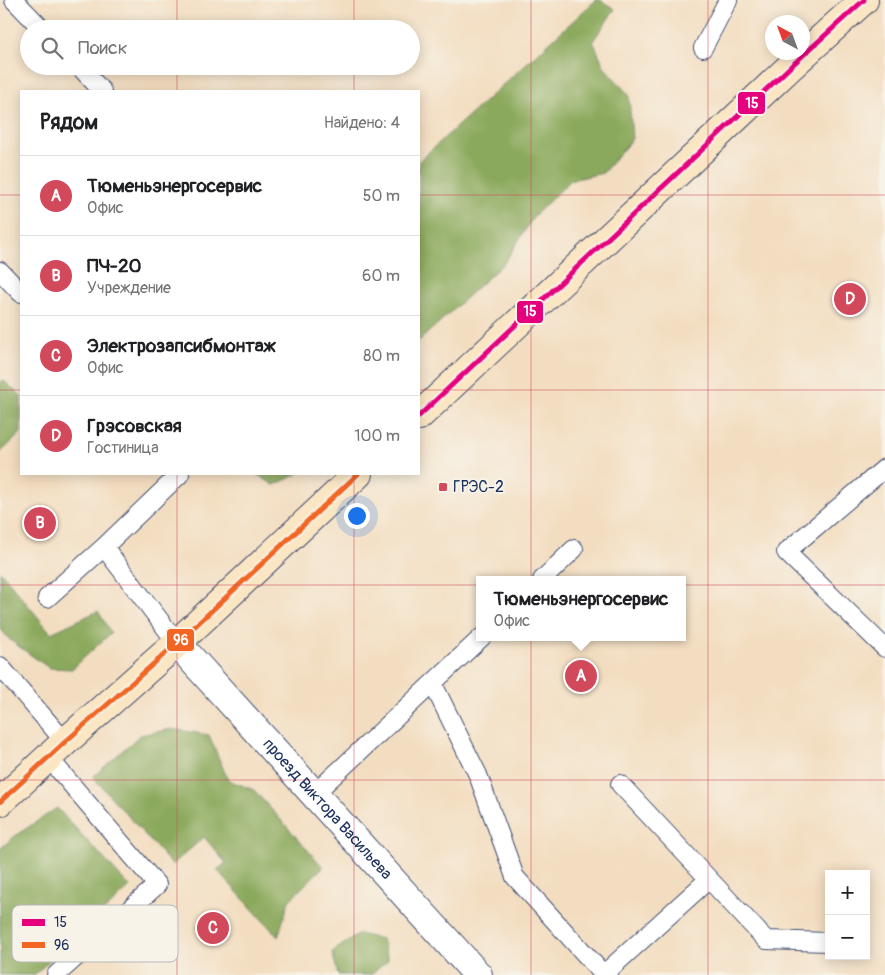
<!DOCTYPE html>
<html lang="ru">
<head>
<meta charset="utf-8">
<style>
  body { margin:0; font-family:Pangolin,sans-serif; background:#f2f2f2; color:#202124 }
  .controls { position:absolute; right:15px; bottom:15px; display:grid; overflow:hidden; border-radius:0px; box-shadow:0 2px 12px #0003 }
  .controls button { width:45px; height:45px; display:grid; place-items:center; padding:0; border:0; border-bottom:1px solid #e0e0e0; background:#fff; color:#202124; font:25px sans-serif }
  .compass { position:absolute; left:765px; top:15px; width:45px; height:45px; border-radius:50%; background:#fff; box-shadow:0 2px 12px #0003; rotate:319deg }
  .you { position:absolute; left:356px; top:515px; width:18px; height:18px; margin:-12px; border:4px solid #fff; border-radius:50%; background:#1a73e8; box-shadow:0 0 0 8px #1a73e833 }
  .badge { display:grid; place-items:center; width:32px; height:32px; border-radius:50%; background:#d1495b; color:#fff; font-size:16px; font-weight:700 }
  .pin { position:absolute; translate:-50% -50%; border:2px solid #fff; box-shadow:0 1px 5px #0006 }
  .popup { position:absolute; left:476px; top:576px; width:210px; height:65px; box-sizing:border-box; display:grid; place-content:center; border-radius:0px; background:#fff; filter:drop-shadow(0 1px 4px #0005); font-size:16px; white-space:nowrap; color:#757577 }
  .popup b { font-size:19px; color:#202124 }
  .popup::after { content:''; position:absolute; left:50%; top:100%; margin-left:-10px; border:10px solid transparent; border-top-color:#fff }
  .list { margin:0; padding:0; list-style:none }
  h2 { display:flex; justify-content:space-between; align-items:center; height:65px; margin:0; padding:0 20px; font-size:21px }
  h2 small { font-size:16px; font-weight:400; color:#757577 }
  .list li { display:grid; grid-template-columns:32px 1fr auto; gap:15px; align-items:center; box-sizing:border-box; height:80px; padding:0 20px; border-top:1px solid #e0e0e0 }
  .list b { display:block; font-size:19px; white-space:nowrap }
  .list p { margin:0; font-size:16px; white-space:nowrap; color:#757577 }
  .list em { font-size:16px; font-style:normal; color:#757577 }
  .icon { flex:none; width:28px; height:28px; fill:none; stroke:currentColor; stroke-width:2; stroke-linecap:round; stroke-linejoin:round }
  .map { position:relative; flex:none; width:885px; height:975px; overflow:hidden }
  .search { position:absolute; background:#fff; box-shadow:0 2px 12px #0003; left:20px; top:20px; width:400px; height:55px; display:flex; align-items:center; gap:12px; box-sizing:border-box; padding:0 18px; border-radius:28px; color:#757577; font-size:19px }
  .panel { position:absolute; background:#fff; box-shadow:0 2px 12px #0003; left:20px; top:90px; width:400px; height:385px; border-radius:0px }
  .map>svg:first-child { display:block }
  .forest { fill:#8ba95c; stroke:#536c5d }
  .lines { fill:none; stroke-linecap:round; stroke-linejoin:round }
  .service-casing { stroke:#3b496d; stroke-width:20 }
  .tertiary-casing { stroke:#3b496d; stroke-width:30 }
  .secondary-casing { stroke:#3b496d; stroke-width:30 }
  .service { stroke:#fff; stroke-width:18 }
  .tertiary { stroke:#fff; stroke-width:28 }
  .secondary { stroke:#fbe6c4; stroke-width:28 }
  .bus-1-casing { stroke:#f7f3e8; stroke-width:9 }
  .bus-2-casing { stroke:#f7f3e8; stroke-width:9 }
  .bus-1 { stroke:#e5007d; stroke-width:5 }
  .bus-2 { stroke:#f26522; stroke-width:5 }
  .grid { fill:none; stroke:#d1495b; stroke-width:1; stroke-opacity:0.55 }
  .poi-dot { fill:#d1495b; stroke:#f7f3e8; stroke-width:2 }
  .labels { text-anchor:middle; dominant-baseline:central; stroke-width:4; stroke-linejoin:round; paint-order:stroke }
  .poi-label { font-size:16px; fill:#1b2f5e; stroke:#f7f3e8; text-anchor:start }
  .street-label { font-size:16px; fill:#1b2f5e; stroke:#f7f3e8 }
  .key { fill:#f7f3e8; stroke:#b5b8bf; stroke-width:1 }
  .key-label { font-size:14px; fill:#1b2f5e }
  .line-badge { stroke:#f7f3e8; stroke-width:2 }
  .badge-label { font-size:14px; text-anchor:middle; font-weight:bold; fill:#fff }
</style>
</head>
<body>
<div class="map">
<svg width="885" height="975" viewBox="0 0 885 975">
  <rect width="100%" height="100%" fill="#f7f3e8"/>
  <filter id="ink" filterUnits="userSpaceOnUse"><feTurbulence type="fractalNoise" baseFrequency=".02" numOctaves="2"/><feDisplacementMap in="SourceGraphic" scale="10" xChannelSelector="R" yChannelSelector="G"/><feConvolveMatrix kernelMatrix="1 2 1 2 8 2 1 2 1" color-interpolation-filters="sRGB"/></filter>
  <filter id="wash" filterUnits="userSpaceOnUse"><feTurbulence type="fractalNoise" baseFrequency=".0096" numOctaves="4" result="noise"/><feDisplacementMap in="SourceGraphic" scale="20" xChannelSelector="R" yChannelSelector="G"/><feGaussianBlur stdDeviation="1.12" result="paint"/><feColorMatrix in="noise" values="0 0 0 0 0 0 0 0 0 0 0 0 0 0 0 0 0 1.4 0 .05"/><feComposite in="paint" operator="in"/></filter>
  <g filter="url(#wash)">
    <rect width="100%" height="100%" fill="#f3ddc0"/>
    <!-- forest -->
    <path class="forest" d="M596,0H600L615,9L593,41L605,68L629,95L632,139L603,173L571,180L534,216L505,262L419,341V161Z
      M3,380L21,396V433L0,453V382Z
      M256,474H298L274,485Z
      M0,571L51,633L98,611L111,633L72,669L49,668L10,640L0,628Z
      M172,729L209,735L228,780L254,790L323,867L289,901L278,937L217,870L226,863L204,837L172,865L93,777L140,735Z
      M57,808L130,887L34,975H0V849L15,836Z
      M359,934L382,939L388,960L371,975H338L332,952Z"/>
  </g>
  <g filter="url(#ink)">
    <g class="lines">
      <defs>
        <path id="service" d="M14,0L42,29
          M703,48L728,0
          M79,66L102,91
          M0,271L21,293
          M885,468L786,552L885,648
          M104,547L177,643
          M542,580L574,549
          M47,598L104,547L180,474
          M0,666L65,742
          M433,684L478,775L515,877L604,975
          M48,757L157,885L56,975
          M620,784L766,940L829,942
          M314,794L482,637
          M603,975L709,879"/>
        <g id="tertiary">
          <path id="s1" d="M177,643L478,975"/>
        </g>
        <path id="secondary" d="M419,416L789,68L864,0
          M0,802L65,742L177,643L358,474"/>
      </defs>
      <!-- service casing -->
      <use href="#service" class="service-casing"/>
      <!-- tertiary casing -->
      <use href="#tertiary" class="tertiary-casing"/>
      <!-- secondary casing -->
      <use href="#secondary" class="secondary-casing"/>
      <!-- service -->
      <use href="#service" class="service"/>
      <!-- tertiary -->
      <use href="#tertiary" class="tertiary"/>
      <!-- secondary -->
      <use href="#secondary" class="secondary"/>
      <defs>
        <path id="bus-1" d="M419,416L789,68L864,0"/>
        <path id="bus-2" d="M0,802L65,742L177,643L358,474"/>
      </defs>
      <!-- bus-1 casing -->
      <use href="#bus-1" class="bus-1-casing"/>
      <!-- bus-2 casing -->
      <use href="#bus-2" class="bus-2-casing"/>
      <!-- bus-1 -->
      <use href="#bus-1" class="bus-1"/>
      <!-- bus-2 -->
      <use href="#bus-2" class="bus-2"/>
    </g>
  </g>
  <!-- grid -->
  <path class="grid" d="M177,0V29M354,0V29M531,0V975M708,0V975M177,66V91M354,66V91M0,195H21M419,195H885M0,390H21M419,390H885M177,474V975M354,474V975M0,585H885M0,780H885"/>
  <!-- markers -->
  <rect class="poi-dot" x="438" y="482" width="10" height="10" rx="2.5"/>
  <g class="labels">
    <!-- poi labels -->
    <g class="poi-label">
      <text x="453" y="487">ГРЭС-2</text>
    </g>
    <!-- street labels -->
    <g class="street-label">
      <text stroke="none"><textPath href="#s1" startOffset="224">проезд Виктора Васильева</textPath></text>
    </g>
  </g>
  <!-- legend -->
  <rect x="12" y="905" width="166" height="57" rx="8" class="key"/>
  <rect x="22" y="919" width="23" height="7" fill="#e5007d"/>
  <rect x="22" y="942" width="23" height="6" fill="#f26522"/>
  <g class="key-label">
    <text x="54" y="927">15</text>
    <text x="54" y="950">96</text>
  </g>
  <g class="line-badge">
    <rect x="737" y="91" width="29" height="24" rx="5" fill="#e5007d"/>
    <rect x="516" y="300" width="28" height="24" rx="5" fill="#e5007d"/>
    <rect x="166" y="628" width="29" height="24" rx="5" fill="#f26522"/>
  </g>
  <g class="badge-label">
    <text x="752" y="108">15</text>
    <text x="530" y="316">15</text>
    <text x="181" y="645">96</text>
  </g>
</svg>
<div class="controls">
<button>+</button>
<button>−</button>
</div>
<svg class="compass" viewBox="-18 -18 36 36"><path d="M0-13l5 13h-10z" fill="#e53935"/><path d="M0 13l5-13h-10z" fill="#757577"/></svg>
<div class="you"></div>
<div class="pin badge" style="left:581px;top:676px">A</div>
<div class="popup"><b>Тюменьэнергосервис</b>Офис</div>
<div class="pin badge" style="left:40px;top:523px">B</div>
<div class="pin badge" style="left:213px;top:928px">C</div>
<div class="pin badge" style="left:850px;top:299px">D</div>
<div class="search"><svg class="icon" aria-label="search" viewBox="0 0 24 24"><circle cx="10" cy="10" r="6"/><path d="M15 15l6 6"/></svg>Поиск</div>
<section class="panel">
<h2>Рядом<small>Найдено: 4</small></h2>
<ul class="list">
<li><span class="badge">A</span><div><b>Тюменьэнергосервис</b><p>Офис</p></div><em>50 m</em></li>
<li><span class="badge">B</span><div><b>ПЧ-20</b><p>Учреждение</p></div><em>60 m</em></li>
<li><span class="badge">C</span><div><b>Электрозапсибмонтаж</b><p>Офис</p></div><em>80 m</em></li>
<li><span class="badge">D</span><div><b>Грэсовская</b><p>Гостиница</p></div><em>100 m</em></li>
</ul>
</section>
</div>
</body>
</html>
